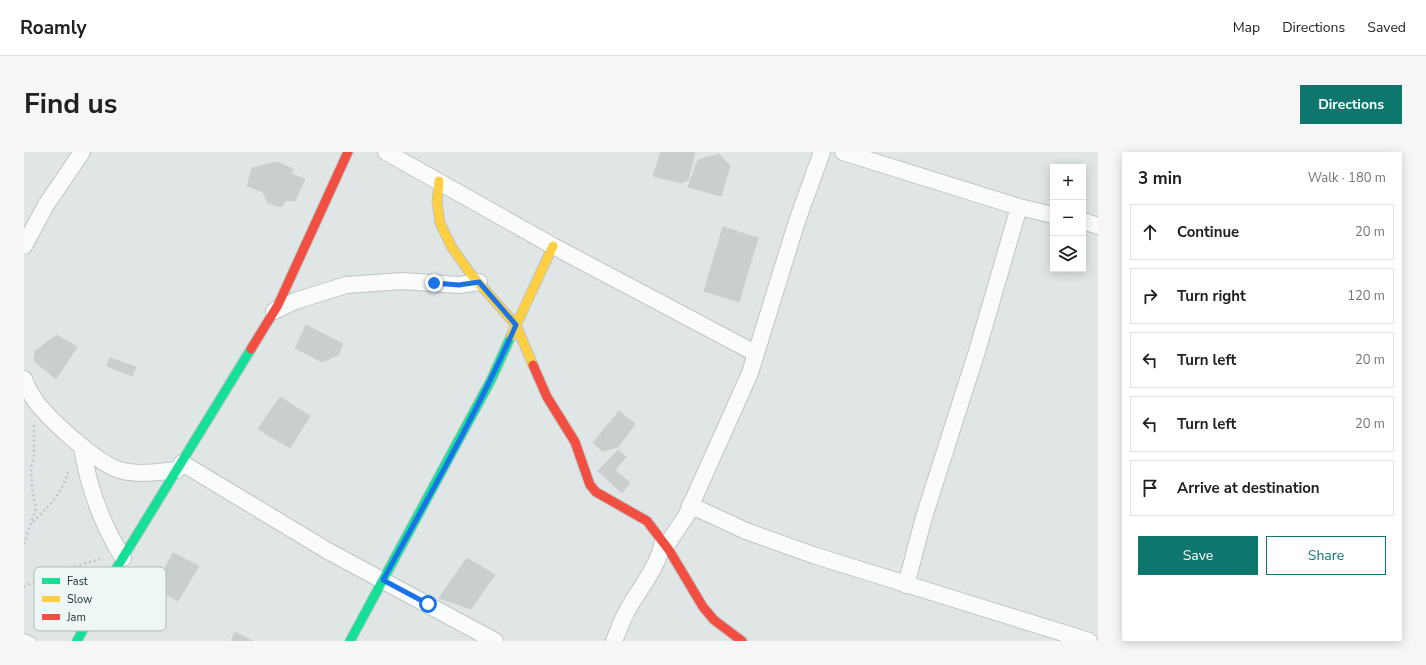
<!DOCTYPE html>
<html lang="en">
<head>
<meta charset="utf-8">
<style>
  body { margin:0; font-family:"Nunito Sans",sans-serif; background:#f6f6f6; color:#202124 }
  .controls { position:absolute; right:12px; top:12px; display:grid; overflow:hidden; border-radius:0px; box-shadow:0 2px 10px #0003 }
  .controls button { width:36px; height:36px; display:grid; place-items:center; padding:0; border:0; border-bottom:1px solid #e0e0e0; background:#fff; color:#202124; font:20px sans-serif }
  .stop { position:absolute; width:12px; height:12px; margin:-9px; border:3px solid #1a73e8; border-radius:50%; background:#fff }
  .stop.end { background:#1a73e8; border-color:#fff; box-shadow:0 1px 4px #0008 }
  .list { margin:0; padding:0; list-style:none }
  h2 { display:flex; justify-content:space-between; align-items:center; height:52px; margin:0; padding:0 16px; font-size:17px }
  h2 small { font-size:13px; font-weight:400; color:#757577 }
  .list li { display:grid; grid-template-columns:26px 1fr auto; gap:12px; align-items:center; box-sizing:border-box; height:56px; margin:0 8px 8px; padding:0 8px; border:1px solid #e0e0e0; border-radius:0px }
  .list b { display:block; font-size:15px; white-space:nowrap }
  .list em { font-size:13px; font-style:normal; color:#757577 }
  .actions { display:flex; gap:8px; padding:12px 16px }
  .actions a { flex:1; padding:9px 0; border:1px solid #0f766e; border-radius:0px; text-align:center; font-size:14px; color:#0f766e }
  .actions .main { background:#0f766e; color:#fff }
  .icon { flex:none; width:22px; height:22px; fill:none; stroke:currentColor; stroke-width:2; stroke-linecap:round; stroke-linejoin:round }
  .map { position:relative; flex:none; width:1074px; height:489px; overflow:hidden; border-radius:0px }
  header { display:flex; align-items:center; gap:24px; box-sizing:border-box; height:56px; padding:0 20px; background:#fff; border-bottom:1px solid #e0e0e0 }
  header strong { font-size:19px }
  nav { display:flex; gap:22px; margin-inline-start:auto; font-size:14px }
  .intro { display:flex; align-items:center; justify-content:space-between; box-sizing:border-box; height:96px; padding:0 24px }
  h1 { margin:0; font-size:28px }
  .button { padding:10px 18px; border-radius:0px; background:#0f766e; color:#fff; font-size:14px; font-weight:700 }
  main { display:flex; gap:24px; padding:0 24px }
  aside { flex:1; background:#fff; border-radius:0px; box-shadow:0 2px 10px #0003 }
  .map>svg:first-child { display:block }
  .building { fill:#c9cecf; stroke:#c9cfcf }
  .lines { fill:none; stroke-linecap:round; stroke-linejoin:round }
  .lane-casing { stroke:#bfc4c5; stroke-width:10 }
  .street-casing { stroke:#bfc4c5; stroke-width:18 }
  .fast-casing { stroke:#bec4c5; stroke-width:11 }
  .slow-casing { stroke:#bec4c5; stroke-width:11 }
  .jam-casing { stroke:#bec4c5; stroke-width:11 }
  .path { stroke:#bfc5c8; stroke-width:2.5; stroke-dasharray:2 3; stroke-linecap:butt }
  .lane { stroke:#fafbfb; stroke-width:8 }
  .street { stroke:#fafbfb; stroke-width:16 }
  .fast { stroke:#16e098; stroke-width:9 }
  .slow { stroke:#ffcf43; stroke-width:9 }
  .jam { stroke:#f24e42; stroke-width:9 }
  .route { stroke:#1a73e8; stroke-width:5 }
  .key { fill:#eef6f6; stroke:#b0bbbd; stroke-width:1 }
  .key-label { font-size:11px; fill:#203238 }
</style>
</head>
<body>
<header>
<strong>Roamly</strong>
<nav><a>Map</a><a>Directions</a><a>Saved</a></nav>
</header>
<div class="intro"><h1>Find us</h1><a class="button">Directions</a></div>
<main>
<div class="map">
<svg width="1074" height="489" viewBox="0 0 1074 489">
  <rect width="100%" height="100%" fill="#e0e6e6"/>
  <!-- building -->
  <path class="building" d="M637,0H671L664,28L657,31L629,24Z
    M695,2L706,14L697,44L664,35L674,8Z
    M253,10L269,17L267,22L281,27L271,49L262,48L257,55L244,51L239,40L223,34L228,16Z
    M699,75L734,86L715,150L680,139Z
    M282,173L319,192L314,203L298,210L271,196Z
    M33,183L53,195L32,227L10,209L11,199Z
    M86,206L112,215L108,224L83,214Z
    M256,245L286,264L266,296L234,277Z
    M595,259L611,272L594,295L579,299L569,291Z
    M594,298L602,305L591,318L606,331L598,341L574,319Z
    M149,401L175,414L154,449L130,436Z
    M443,406L471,423L447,457L415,446Z
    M211,480L229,489H207Z"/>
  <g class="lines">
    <defs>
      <path id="lane" d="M0,486L7,489"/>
      <path id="street" d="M362,0L529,94L731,201
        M819,0L995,55L1029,63
        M1059,69L1074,74
        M0,94L22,53L58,0
        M250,159L271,149L322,133L379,129L435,133L455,130
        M0,227C4,238 10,248 17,256C33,274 76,314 99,319C116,323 136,320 153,318
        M58,295C64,334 78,372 99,406
        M158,311L304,399L471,489
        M666,353L722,379L789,403L1065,489
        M642,394L662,364L726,221L773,69L798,0
        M882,433L900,365L954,196L995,55
        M590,489C594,480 597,470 602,461C615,436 633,418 639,390"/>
      <path id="fast" d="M53,489L87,425L227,197
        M326,489L467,228L487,184"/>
      <path id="slow" d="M415,29L413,50L416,71L427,94L446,121L492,173L509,213
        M487,184L529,94"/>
      <path id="jam" d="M227,197L254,153L324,0
        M509,213L523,245L551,290L566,333L572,340L623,369L645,398L679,455L690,468L718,489"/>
    </defs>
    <!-- lane casing -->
    <use href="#lane" class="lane-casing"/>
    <!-- street casing -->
    <use href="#street" class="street-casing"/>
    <!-- fast casing -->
    <use href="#fast" class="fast-casing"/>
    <!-- slow casing -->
    <use href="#slow" class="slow-casing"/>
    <!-- jam casing -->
    <use href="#jam" class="jam-casing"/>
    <!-- path -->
    <path class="path" d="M9,370C26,353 39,340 45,317
      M0,392L12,356L8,336L7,318L10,301V271
      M0,435L21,423L76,407"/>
    <!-- lane -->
    <use href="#lane" class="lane"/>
    <!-- street -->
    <use href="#street" class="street"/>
    <!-- fast -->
    <use href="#fast" class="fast"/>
    <!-- slow -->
    <use href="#slow" class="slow"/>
    <!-- jam -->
    <use href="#jam" class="jam"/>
  </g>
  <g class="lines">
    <!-- route -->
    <path class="route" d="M404,452L359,428C405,344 453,261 492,173L455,130L435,133L410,131"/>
  </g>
  <!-- legend -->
  <rect x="10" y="415" width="132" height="64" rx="6" class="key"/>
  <rect x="18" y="426" width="18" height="6" fill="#16e098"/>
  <rect x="18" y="444" width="18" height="6" fill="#ffcf43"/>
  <rect x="18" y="462" width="18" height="6" fill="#f24e42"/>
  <g class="key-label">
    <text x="43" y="433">Fast</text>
    <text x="43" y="451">Slow</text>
    <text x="43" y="469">Jam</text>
  </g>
</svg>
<div class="controls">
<button>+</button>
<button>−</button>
<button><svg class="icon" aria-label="layers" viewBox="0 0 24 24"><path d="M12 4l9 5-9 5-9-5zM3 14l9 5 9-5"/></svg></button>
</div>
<div class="stop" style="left:404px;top:452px"></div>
<div class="stop end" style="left:410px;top:131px"></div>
</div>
<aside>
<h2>3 min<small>Walk · 180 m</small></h2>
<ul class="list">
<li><svg class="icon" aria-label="ahead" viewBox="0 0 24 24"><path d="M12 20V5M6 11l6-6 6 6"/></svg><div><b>Continue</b></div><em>20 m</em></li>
<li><svg class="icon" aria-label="right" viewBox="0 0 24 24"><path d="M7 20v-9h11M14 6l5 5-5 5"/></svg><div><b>Turn right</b></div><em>120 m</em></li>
<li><svg class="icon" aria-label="left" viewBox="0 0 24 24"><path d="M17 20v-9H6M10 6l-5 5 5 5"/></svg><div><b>Turn left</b></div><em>20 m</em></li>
<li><svg class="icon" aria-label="left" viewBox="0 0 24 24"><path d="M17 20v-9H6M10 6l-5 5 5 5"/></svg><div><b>Turn left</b></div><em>20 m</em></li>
<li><svg class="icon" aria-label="arrive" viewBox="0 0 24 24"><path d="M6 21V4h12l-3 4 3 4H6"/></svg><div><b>Arrive at destination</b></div></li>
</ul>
<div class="actions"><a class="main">Save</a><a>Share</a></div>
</aside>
</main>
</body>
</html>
